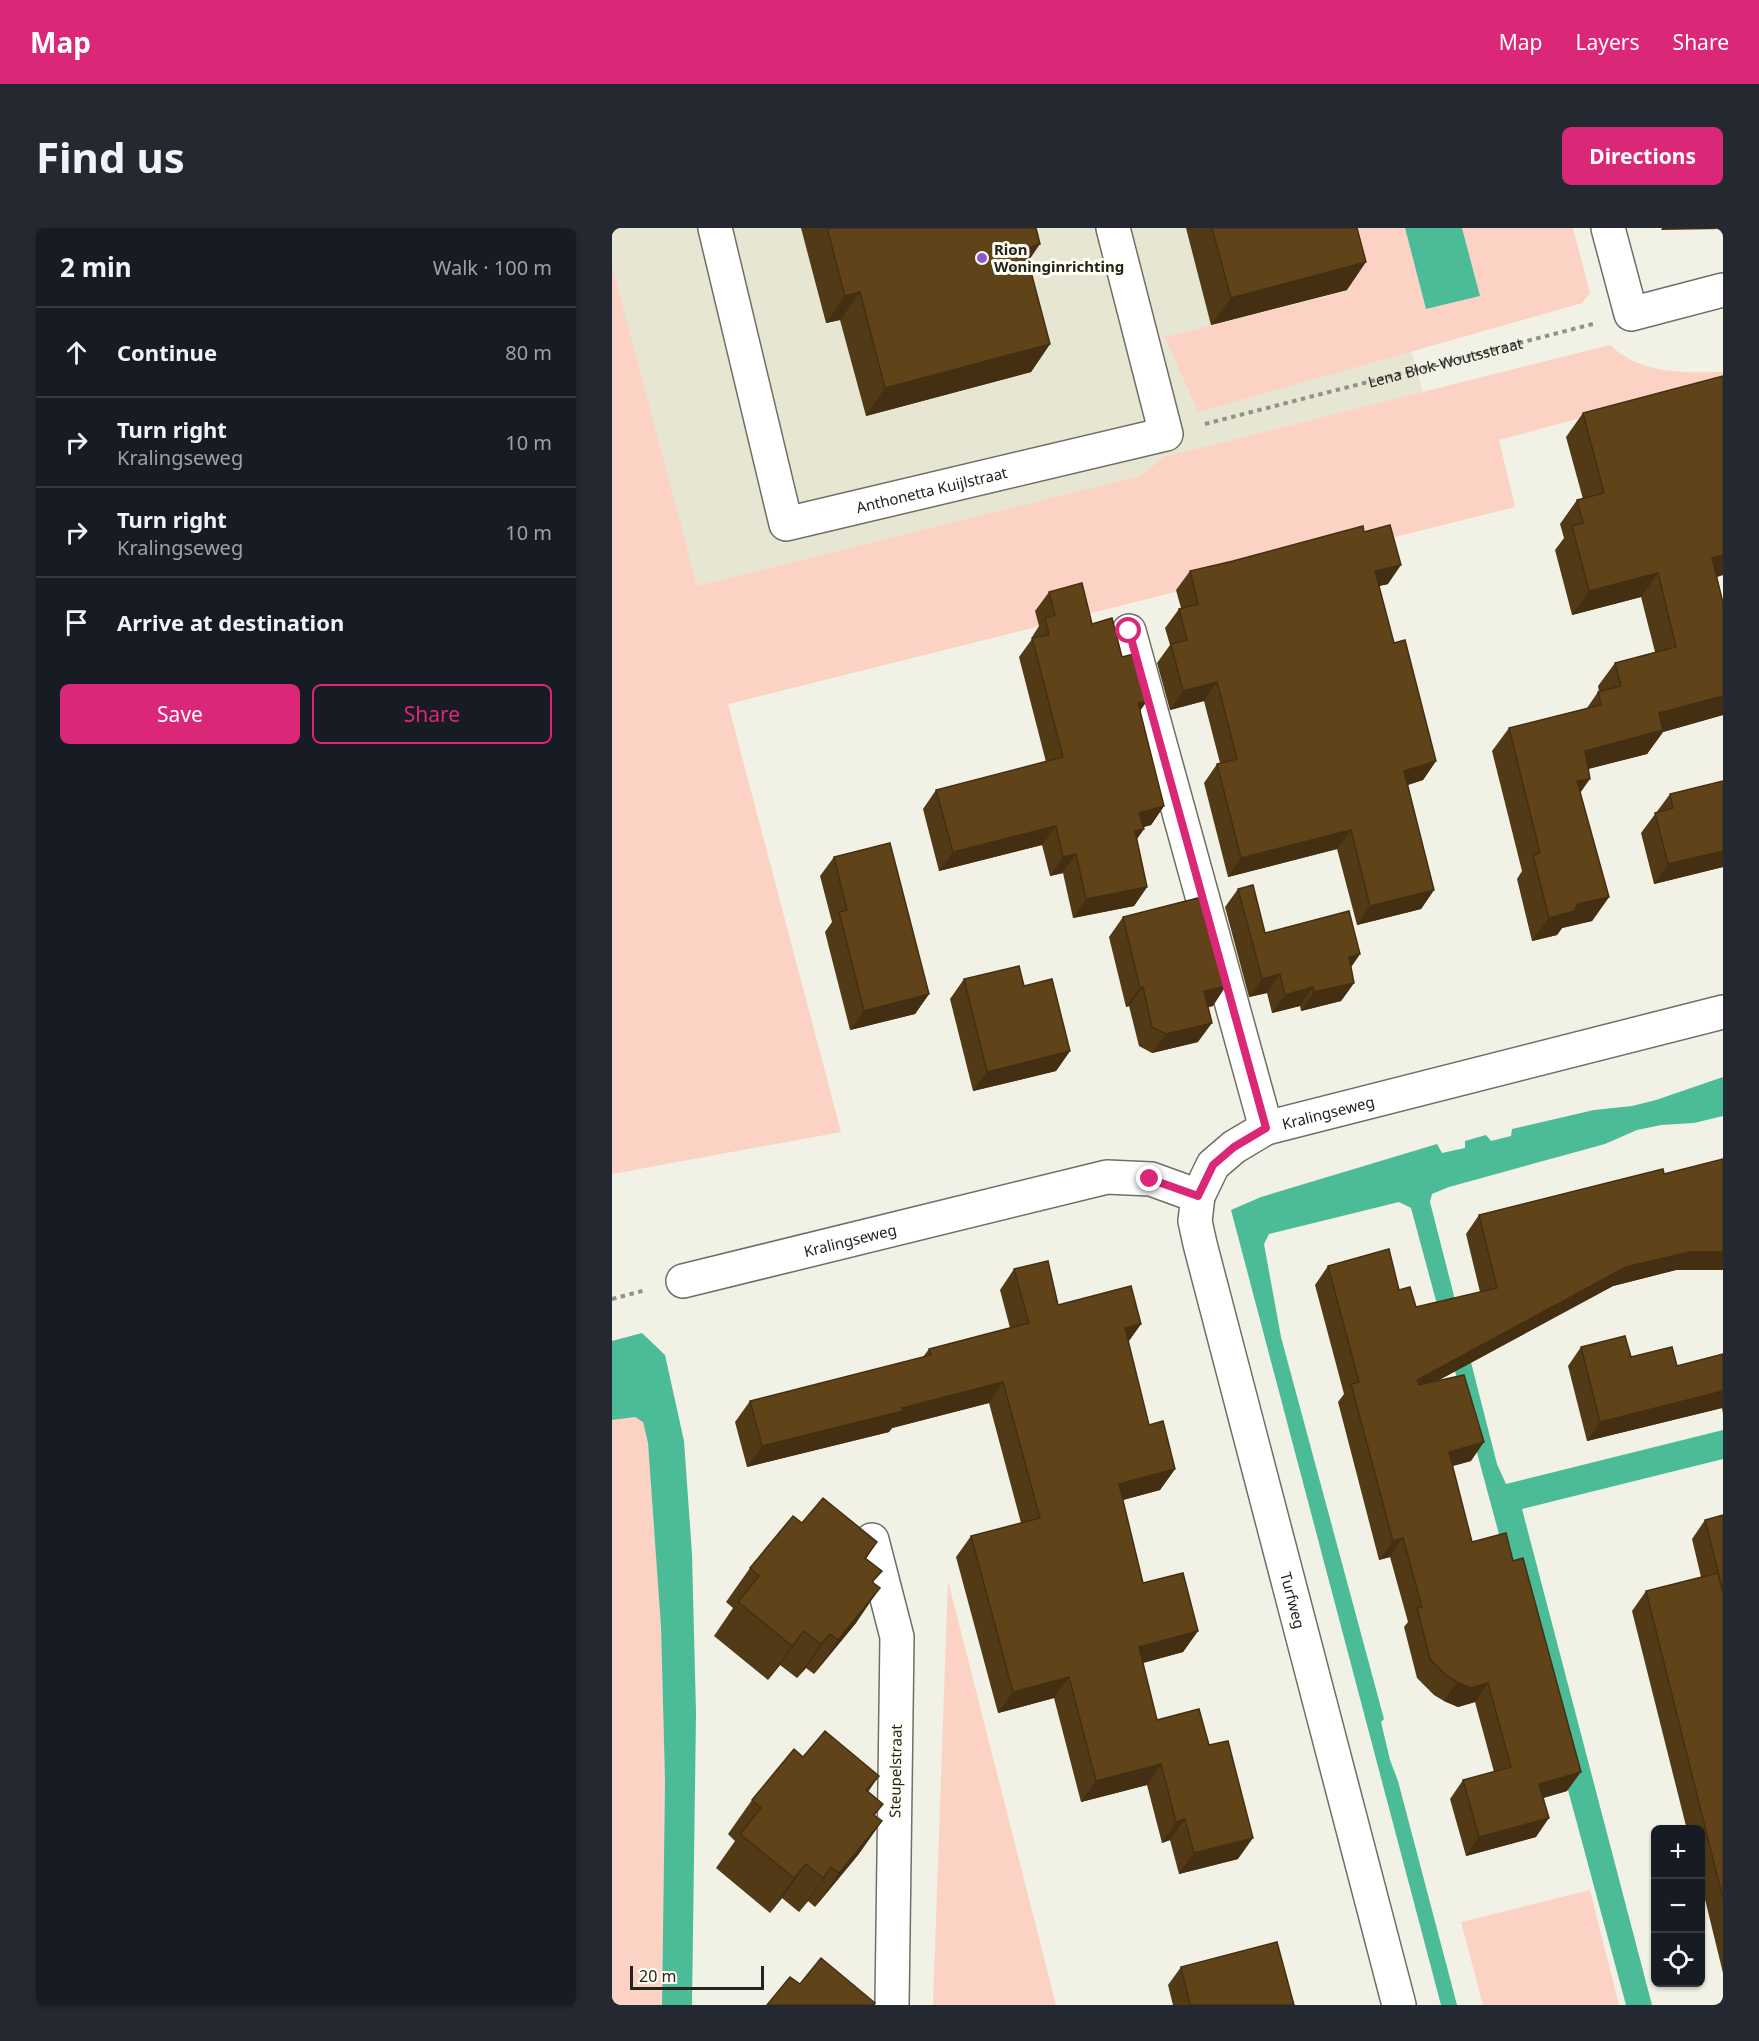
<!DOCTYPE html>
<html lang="en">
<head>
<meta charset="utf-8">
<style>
  body { margin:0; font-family:"Noto Sans",sans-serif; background:#242831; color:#f1f3f6 }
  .controls { position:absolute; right:18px; bottom:18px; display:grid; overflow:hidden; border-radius:9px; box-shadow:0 2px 4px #0004 }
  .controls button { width:54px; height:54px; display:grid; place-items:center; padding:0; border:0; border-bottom:2px solid #363941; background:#171b24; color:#f1f3f6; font:30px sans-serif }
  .scale { position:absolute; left:18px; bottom:15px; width:134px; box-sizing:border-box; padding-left:6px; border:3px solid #23231f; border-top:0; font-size:16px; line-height:21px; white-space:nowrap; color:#23231f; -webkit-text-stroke:4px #fffef2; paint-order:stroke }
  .stop { position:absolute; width:18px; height:18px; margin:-14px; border:4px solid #db2777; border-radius:50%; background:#fff }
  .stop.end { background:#db2777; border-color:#fff; box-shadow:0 2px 6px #0008 }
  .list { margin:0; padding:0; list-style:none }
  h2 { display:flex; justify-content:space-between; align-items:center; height:78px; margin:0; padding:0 24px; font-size:26px }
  h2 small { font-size:20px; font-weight:400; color:#9ea1a6 }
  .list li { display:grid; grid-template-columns:39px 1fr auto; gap:18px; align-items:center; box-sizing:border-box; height:90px; padding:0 24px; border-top:2px solid #363941 }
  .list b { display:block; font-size:22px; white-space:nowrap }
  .list p { margin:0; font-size:20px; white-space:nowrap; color:#9ea1a6 }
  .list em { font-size:20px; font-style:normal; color:#9ea1a6 }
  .actions { display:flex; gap:12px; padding:18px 24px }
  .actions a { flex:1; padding:14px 0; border:2px solid #db2777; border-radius:9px; text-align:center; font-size:21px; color:#db2777 }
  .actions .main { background:#db2777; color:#fff }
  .icon { flex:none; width:33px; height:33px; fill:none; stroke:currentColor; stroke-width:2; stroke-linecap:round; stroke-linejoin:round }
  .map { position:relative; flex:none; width:1111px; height:1777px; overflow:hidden; border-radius:9px }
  header { display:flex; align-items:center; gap:36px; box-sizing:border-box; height:84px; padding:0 30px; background:#db2777; color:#fff }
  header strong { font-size:28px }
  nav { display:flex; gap:33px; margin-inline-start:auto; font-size:21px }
  .intro { display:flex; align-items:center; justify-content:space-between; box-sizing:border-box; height:144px; padding:0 36px }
  h1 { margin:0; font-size:42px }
  .button { padding:15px 27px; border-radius:9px; background:#db2777; color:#fff; font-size:21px; font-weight:700 }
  main { display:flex; gap:36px; padding:0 36px }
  aside { flex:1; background:#171b24; border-radius:9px; box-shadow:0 2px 4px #0004 }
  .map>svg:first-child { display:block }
  .built { fill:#e7e6d3 }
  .green { fill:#fbd2c3 }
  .water { fill:#4bbc97 }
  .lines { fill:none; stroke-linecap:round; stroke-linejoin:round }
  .minor-casing { stroke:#706f65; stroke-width:36 }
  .path { stroke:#92928a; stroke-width:4; stroke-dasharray:4.5 4.5; stroke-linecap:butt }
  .minor { stroke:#fff; stroke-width:33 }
  .wall { fill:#533a16 }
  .shaded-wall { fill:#442f12 }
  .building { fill:#614319; stroke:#442f12; stroke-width:1.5 }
  .route { stroke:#db2777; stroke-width:8 }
  .poi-dot { fill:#9155cc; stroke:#fffef2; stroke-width:2 }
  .labels { text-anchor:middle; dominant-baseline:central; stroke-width:6; stroke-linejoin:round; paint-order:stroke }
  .poi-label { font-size:15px; font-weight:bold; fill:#23231f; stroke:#fffef2; text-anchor:start }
  .street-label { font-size:15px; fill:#23231f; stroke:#fffef2 }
</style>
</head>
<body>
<header>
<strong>Map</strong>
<nav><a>Map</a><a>Layers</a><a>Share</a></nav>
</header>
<div class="intro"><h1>Find us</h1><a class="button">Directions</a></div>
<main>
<aside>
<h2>2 min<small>Walk · 100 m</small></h2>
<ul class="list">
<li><svg class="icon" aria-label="ahead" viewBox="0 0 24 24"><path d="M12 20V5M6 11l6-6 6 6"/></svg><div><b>Continue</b></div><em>80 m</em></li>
<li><svg class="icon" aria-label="right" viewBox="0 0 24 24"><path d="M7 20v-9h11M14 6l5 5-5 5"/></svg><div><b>Turn right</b><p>Kralingseweg</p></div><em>10 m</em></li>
<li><svg class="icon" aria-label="right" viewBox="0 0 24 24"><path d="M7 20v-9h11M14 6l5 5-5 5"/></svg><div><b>Turn right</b><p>Kralingseweg</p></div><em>10 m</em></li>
<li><svg class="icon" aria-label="arrive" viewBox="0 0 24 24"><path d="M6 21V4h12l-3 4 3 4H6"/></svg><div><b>Arrive at destination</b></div></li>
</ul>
<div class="actions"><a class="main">Save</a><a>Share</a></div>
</aside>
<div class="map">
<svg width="1111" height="1777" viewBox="0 0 1111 1777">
  <rect width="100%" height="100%" fill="#f1f1e5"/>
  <!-- built -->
  <path class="built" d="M0,0H766L822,205L0,391Z"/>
  <!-- green -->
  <path class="green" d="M724,0H793L814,81L868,68L850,0H961L978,65L970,75L586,184L553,109L739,62Z
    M0,38L85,358L529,248L552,229L998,117C1027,146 1073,145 1111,144V151L887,212L903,279L116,476L229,904L0,946Z
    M23,1189L31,1194L36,1215L49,1399L53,1553L50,1777H0V1192Z
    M336,1353L444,1777H321Z
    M978,1662L1007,1777H871L849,1694Z"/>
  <!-- water -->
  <path class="water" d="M793,0H850L868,68L814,81Z
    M1111,849V888L1082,895L1049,897L1025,902L993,916L837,959L820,966L818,974L885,1236L894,1256L1111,1202V1231L910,1281L1040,1777H1014L799,980L787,974L657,1006L652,1016L669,1109L772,1491L769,1494L778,1532L786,1553L845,1777H829L619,982L649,969L825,916L830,925L853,920V913L874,907L879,913L899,908L900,901L982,882L1020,878L1044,872Z
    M30,1105L53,1127L72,1213L80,1326L84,1485L80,1777H50L53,1553L49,1399L36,1215L31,1194L23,1189L0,1192V1113Z"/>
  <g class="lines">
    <defs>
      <g id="minor">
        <path id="s2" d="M103,0L174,296L554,206L501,0"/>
        <path d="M996,0L1019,86L1111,62"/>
        <path d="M517,403L654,900"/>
        <path id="s3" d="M586,968L583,993L588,1016L787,1777"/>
        <path id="s4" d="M71,1053L495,949L539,951L586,968L601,937L622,919L654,900L1111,784"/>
        <path d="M260,1312L285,1409L280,1777"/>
      </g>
    </defs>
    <!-- minor casing -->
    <use href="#minor" class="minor-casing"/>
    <!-- path -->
    <g class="path">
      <path id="s1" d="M593,196L981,96"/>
      <path d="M0,1071L34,1062"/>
    </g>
    <!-- minor -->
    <use href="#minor" class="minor"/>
  </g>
  <!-- wall -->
  <path class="wall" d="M189,0H424L416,33L438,116L419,144L254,188L228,92L214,95Z
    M574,0H745L735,62L599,97Z
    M1111,148V347L1105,349L1111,375V487L1051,504L1035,526L976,541L968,565L997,669L980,693L950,700L945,707L920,713L905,651L910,643L880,523L897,500L975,480L986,464H987L986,458L1003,435L1043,424L1029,369L960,387L943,322L952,310L948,296L965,272L971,271L954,209L971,185Z
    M752,304L776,356L767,358L782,415L824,533L811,552L796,557L822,662L809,681L745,697L725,621L616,649L592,555L605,536L608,535L592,473L558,482L545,435L558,417L553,400L567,381L569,380L564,362L578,343Z
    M437,364L480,396L510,429L528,483L552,578L539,597L531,599L532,601L525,611L535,659L522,678L461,690L451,645L438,648L430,617L327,643L311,581L324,562L434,534L407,429L420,411V409L427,398L423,383Z
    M1111,553V639L1042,656L1029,605L1058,566Z
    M222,629L317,766L303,786L238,802L213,704L220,694L208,648Z
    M626,661L653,705L748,726L739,739L742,755L729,773L689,783L688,778L660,785L655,765L637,769L613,679Z
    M511,689L601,778L596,779L586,814L540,825L527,818L517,778L514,779L497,709Z
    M352,751L412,758L458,823L444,843L361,863L338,771Z
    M1052,946L1111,1042H1064L1001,1058L825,1153L859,1233L840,1238L860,1314L955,1563L931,1570L924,1609L854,1628L838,1571L851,1552L882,1544L863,1474L846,1479L832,1473L822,1467L805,1450L792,1399L796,1394L778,1329L767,1332L726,1174L732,1166L703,1057L716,1038L787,1062L804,1079L868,1064L854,1006L867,987Z
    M402,1041L446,1077L529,1096L516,1114L537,1197L563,1241L548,1262L511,1272L531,1355L586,1403L571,1424L531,1435L545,1492L626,1631L567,1646L558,1612L550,1615L535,1557L469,1574L442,1470L386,1485L344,1329L359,1308L409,1295L377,1175L280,1200L277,1204L135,1239L123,1194L138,1173L311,1129L317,1121L398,1100L388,1062Z
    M969,1119L1065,1138L1111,1126V1186L1110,1180L975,1213L956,1138Z
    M1111,1287V1745L1089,1655V1602H1075L1020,1383L1034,1363L1089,1349L1080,1311L1093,1292Z
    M190,1295L265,1314L254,1331L262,1355L244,1395L202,1446L194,1440L185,1450L168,1437L156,1452L102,1408L121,1380L114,1374L138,1340Z
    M191,1529L267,1548L256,1564L263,1588L270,1593L246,1627L203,1679L196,1673L187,1684L170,1670L158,1685L104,1640L123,1613L116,1606L140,1572Z
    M569,1739L682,1777H561L556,1757Z"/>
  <!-- shaded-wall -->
  <path class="shaded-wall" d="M1050,0H1111V1L1049,2Z
    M428,16L409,44L413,21Z
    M754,34L735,62L599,97L619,70Z
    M248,64L228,92L214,95L233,68Z
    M438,116L419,144L254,188L273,160Z
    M1111,327V347L1084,354L1100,330Z
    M789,337L776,356L749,362L763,343Z
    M1046,345L1029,369L960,387L977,363Z
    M605,454L592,473L558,482L571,463Z
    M1111,468V487L1051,504L1035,526L956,546L973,523L1047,485Z
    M535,473L522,492L526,475Z
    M824,533L811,552L779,562L792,543Z
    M978,551L961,575L965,553Z
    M552,578L539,597L514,604L527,585Z
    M444,598L430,617L327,643L341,624Z
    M532,601L518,620L523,603Z
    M739,602L725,621L616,649L629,630Z
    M1111,623V639L1042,656L1056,636Z
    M464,626L451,645L438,648L451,629Z
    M535,659L522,678L461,690L474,671Z
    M822,662L809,681L745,697L758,678Z
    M997,669L980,693L950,700L945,707L920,713L937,690L966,676Z
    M748,726L735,745L737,729Z
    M668,746L655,765L637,769L650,751Z
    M742,755L729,773L689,783L702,764Z
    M614,758L601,778L578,783L592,763Z
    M531,759L517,778L514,779L528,760Z
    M701,759L688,778L660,785L673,767Z
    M317,766L303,786L238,802L252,783Z
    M600,795L586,814L540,825L554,806Z
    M458,823L444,843L361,863L375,844Z
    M1077,1024H1111V1042H1064L1001,1058L792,1171L805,1152L1014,1039Z
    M529,1096L514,1117L513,1100Z
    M391,1154L377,1175L280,1200L277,1204L135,1239L150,1218L290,1180Z
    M1111,1163V1178L1110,1180L975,1213L988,1194Z
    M872,1214L859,1233L823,1243L837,1224Z
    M563,1241L548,1262L492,1277L507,1256Z
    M791,1310L778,1329L767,1332L781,1313Z
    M268,1360L244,1395L202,1446L226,1412Z
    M192,1403L168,1437L156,1452L180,1418Z
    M586,1403L571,1424L512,1440L527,1419Z
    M218,1406L194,1440L185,1450L209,1416Z
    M457,1449L442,1470L386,1485L401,1464Z
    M845,1454L876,1455L863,1474L846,1479L832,1473Z
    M549,1536L535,1557L469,1574L484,1553Z
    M969,1544L955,1563L914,1575L927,1556Z
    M937,1590L924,1609L854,1628L867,1609Z
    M573,1591L558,1612L550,1615L564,1594Z
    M270,1593L246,1627L203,1679L227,1645Z
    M641,1610L626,1631L567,1646L582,1625Z
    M194,1636L170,1670L158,1685L182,1650Z
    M219,1639L196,1673L187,1684L211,1650Z"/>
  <!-- building -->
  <path class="building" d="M215,0H424L428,16L413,21L438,116L273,160L248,64L233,68Z
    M600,0H745L754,34L619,70Z
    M1111,148V327L1100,330L1111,375V468L1047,485L1051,502L973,523L978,551L965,553L997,669L966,676L962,683L937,690L921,627L928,625L897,500L989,477L986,464L1009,458L1003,435L1064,419L1046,345L977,363L960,298L971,295L965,272L992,265L971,185Z
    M778,297L789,337L763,343L782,415L793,412L824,533L792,543L822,662L758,678L739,602L629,630L605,536L625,531L605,454L571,463L559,416L575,412L567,381L586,376L578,343L621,333L751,298L752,304Z
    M470,355L480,396L500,390L510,429L522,426L535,473L526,475L552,578L527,585L532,601L523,603L535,659L474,671L464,626L451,629L444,598L341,624L324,562L451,529L420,410L437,407L433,390L443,387L437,364Z
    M1111,553V623L1056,636L1043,585L1061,580L1058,566Z
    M278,615L317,766L252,783L227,684L235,682L222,629Z
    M641,657L653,705L737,683L748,726L737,729L742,755L702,764L701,759L673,767L668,746L650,751L626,661Z
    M590,669L614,758L592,763L600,795L554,806L540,799L531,759L528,760L511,689Z
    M407,738L412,758L440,751L458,823L375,844L352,751Z
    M1111,931V1024H1077L1014,1039L805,1152L807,1157L852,1147L872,1214L837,1224L860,1314L894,1305L901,1333L911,1330L969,1544L927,1556L937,1590L867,1609L851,1552L899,1539L876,1455L859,1460L845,1454L835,1448L818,1431L805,1380L810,1379L791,1310L781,1313L739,1156L747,1154L716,1038L777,1021L787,1062L798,1059L804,1079L885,1060L867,987L1051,941L1052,946Z
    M436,1033L446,1077L519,1058L529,1096L513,1100L537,1197L551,1193L563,1241L507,1256L531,1355L571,1345L586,1403L527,1419L545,1492L587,1481L597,1517L616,1513L641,1610L582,1625L573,1591L564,1594L549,1536L484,1553L457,1449L401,1464L359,1308L428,1290L391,1154L290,1180L291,1183L150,1218L138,1173L319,1127L317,1121L417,1095L402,1041Z
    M1013,1108L1019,1129L1060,1119L1065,1138L1111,1126V1163L988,1194L969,1119Z
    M211,1270L265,1314L253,1330L270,1343L260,1354L268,1360L226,1412L218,1406L209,1416L192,1403L180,1418L126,1374L147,1348L138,1340L181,1288L190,1295Z
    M1111,1287V1363L1093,1292Z
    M1106,1345L1111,1365V1671L1034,1363Z
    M213,1503L267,1548L254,1562L271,1576L262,1587L270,1593L227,1645L219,1639L211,1650L194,1636L182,1650L128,1606L149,1580L140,1572L182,1521L191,1529Z
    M665,1714L682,1777H578L569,1739Z
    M209,1730L263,1775L261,1777H155L178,1749L188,1756Z"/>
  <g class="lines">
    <!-- route -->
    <path class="route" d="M517,403L654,900L622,919L601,937L586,968L538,951"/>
  </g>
  <!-- markers -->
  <circle class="poi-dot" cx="370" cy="30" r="6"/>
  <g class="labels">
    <!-- poi labels -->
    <g class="poi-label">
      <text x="382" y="21">Rion<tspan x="382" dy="17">Woninginrichting</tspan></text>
    </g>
    <!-- street labels -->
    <g class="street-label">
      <text stroke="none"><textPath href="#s1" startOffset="248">Lena Blok-Woutsstraat</textPath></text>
      <text stroke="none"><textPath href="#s2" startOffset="454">Anthonetta Kuijlstraat</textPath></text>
      <text stroke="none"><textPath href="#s4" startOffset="694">Kralingseweg</textPath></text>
      <text stroke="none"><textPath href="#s4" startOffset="172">Kralingseweg</textPath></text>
      <text stroke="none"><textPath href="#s3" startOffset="417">Turfweg</textPath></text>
      <text transform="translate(283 1543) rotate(-89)">Steupelstraat</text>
    </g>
  </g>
</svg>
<div class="controls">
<button>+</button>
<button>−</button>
<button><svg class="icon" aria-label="locate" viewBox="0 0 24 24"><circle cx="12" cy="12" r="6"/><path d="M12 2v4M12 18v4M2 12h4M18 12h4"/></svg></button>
</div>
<div class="scale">20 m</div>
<div class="stop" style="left:517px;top:403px"></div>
<div class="stop end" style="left:538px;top:951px"></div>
</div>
</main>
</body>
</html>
